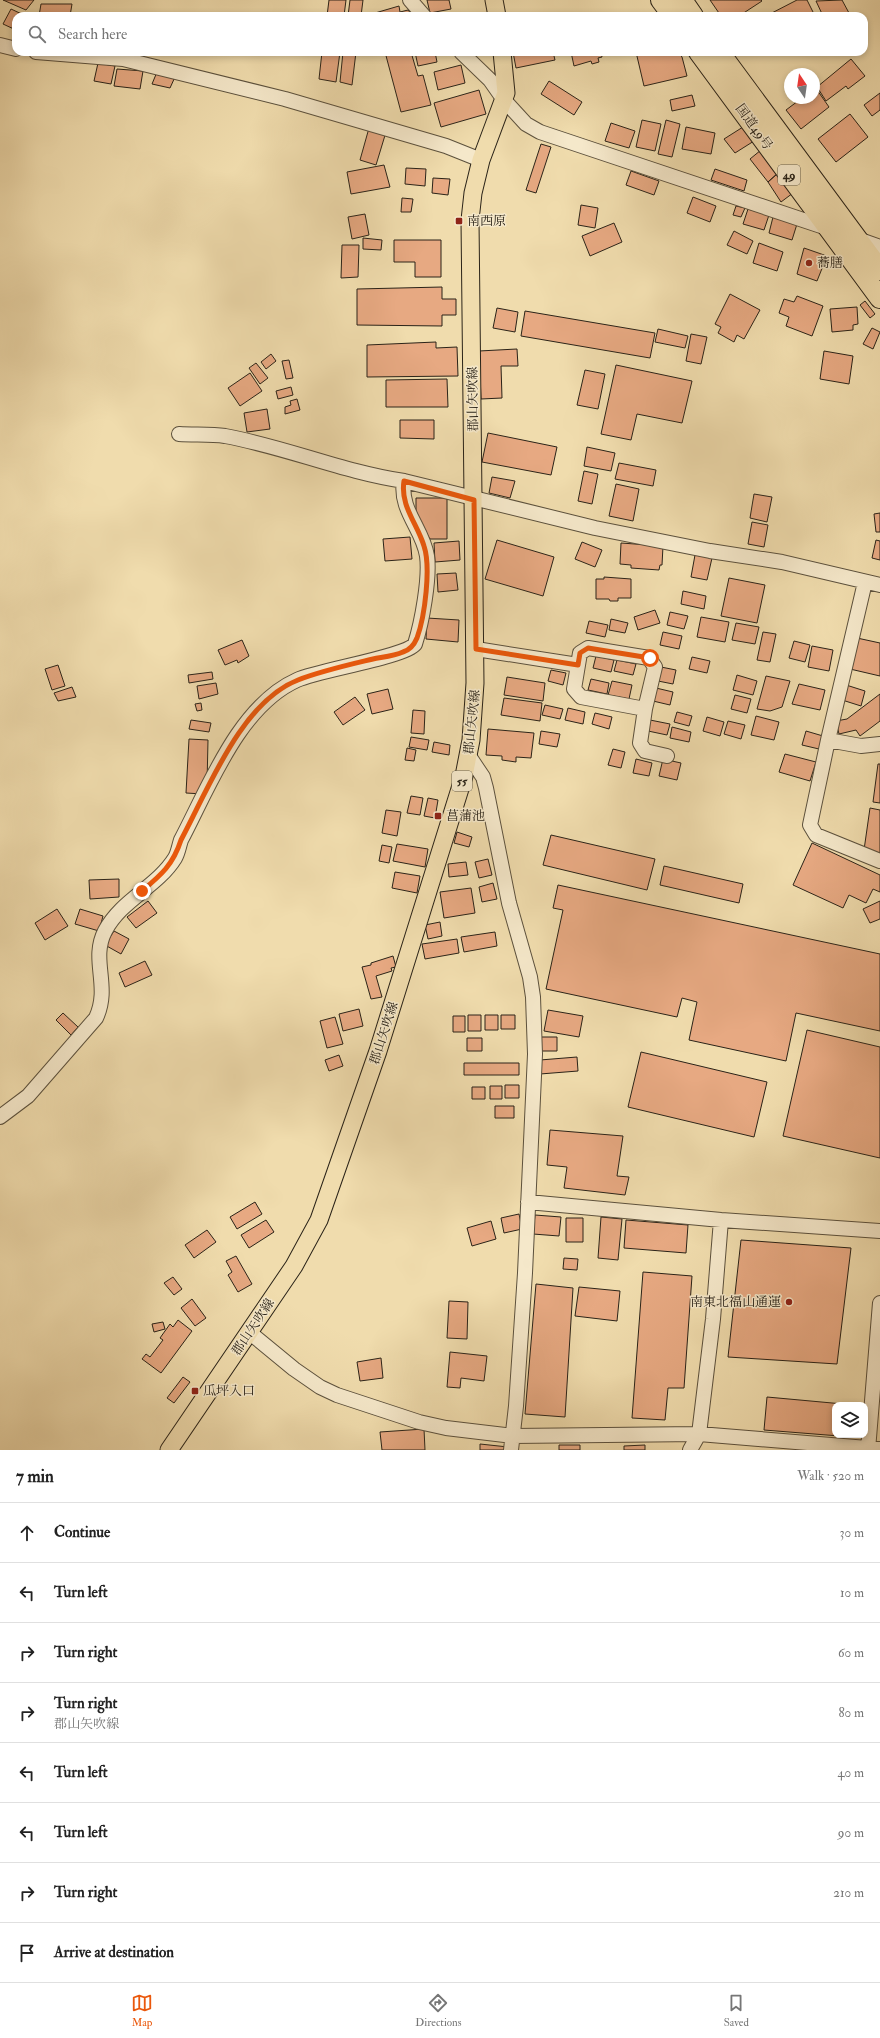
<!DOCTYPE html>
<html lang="en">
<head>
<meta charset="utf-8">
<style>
  body { margin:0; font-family:"IM FELL Double Pica","Noto Serif JP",serif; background:#f6f6f6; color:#222 }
  .controls { position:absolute; right:12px; bottom:12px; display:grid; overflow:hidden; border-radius:8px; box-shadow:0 2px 6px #0003 }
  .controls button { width:36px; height:36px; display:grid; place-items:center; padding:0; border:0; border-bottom:1px solid #e0e0e0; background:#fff; color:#222; font:20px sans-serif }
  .compass { position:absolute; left:784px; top:68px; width:36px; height:36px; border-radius:50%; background:#fff; box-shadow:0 2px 6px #0003; rotate:347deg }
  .stop { position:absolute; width:12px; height:12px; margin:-9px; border:3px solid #ea580c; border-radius:50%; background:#fff }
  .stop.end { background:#ea580c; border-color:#fff; box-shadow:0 1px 4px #0008 }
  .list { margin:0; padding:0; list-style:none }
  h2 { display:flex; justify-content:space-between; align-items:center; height:52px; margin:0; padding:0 16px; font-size:17px }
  h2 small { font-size:13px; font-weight:400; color:#767676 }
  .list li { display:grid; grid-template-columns:26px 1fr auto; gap:12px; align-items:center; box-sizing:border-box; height:60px; padding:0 16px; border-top:1px solid #e0e0e0 }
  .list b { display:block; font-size:15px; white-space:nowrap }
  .list p { margin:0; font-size:13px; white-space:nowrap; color:#767676 }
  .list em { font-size:13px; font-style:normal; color:#767676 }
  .icon { flex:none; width:22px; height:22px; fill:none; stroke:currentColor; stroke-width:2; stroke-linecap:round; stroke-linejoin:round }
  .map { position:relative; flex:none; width:880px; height:1450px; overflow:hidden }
  .search { position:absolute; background:#fff; box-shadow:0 2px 6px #0003; left:12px; right:12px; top:12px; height:44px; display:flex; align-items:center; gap:10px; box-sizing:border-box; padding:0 14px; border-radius:12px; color:#767676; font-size:15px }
  .sheet { height:532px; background:#fff }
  nav { display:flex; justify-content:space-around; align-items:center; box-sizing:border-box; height:56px; border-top:1px solid #e0e0e0; background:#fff; font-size:11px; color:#767676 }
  nav a { display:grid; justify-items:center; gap:2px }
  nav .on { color:#ea580c }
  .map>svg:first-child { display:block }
  .building { fill:#e7a982; stroke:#2a2318 }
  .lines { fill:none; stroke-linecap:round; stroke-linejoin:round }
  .minor-casing { stroke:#5c513d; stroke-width:16 }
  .major-casing { stroke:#2a2318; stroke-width:19 }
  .highway-casing { stroke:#2a2318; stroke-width:22 }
  .minor { stroke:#f5e8ca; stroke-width:14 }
  .major { stroke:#f0dcad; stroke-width:17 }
  .highway { stroke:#f0dcad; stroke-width:20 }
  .route { stroke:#ea580c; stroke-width:5 }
  .poi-dot { fill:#8f2418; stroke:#f5e8ca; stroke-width:1.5 }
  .labels { text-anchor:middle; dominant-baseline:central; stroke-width:3; stroke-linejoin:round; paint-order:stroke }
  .shield { fill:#f5e8ca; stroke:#675e4d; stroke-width:1 }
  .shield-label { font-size:12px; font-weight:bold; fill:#2a2318 }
  .street-label { font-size:13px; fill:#2a2318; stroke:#f5e8ca }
  .poi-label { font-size:13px; fill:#2a2318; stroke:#f5e8ca; text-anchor:start }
</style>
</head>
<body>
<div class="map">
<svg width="880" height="1450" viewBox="0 0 880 1450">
  <rect width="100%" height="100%" fill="#f0dcad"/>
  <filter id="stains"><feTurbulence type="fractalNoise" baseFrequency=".005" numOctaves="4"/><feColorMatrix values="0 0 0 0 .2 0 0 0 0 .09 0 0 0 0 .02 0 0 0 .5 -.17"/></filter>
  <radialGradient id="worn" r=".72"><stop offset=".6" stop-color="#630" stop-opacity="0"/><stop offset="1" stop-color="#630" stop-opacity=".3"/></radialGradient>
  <!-- building -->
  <path class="building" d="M3,0H34L26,10Z
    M329,0H346L344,16H327Z
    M350,0H363L361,16H348Z
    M427,0H449L451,9L430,13Z
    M710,0H761L762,1L739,16H721Z
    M797,0H807L815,16H766Z
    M842,0L849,13L844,16H823L816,1Z
    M41,4H72L70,16H39Z
    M399,6L400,12L408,10L413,16H376L375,13Z
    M11,9L26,16H16V30L3,24Z
    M322,52H340L336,82L319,79Z
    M343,52H356L352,85L340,82Z
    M385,52H411L418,76L423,75L431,105L401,112Z
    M415,52H435L437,62L418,66Z
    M513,52H553L555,60L516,68Z
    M571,52H601L602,57L598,58L599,62L592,64L591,61L574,66Z
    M636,52H678L682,57L687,76L644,86Z
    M851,59L865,76L848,89L846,86L826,101L817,87Z
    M98,63L115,66L111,84L94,81Z
    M461,65L465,83L438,90L434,72Z
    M117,69L143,71L140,89L114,86Z
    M157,72L175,77L170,88L152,84Z
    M549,81L582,102L574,115L541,94Z
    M815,87L829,107L801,129L786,110L802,98H814Z
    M479,90L486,114L441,127L434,103Z
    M880,93V110L872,116L864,105Z
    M692,95L695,106L672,111L670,100Z
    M850,114L868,137L836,162L818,139Z
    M642,120L661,124L655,151L636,147Z
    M666,120L680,124L672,157L658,154Z
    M611,123L635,131L629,148L605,141Z
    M686,127L715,133L711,154L682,149Z
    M743,127L754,141L735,153L724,139Z
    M369,128L386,132L376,165L360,160Z
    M541,144L551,147L536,193L526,190Z
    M761,150L778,173L768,182L750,159Z
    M384,165L390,187L351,194L347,172Z
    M406,168L426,169L425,186L405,184Z
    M715,169L747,180L744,191L711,180Z
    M631,171L659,181L654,195L626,185Z
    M778,173L793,193L781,202L768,182Z
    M433,178L450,179L448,195L432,193Z
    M693,197L716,206L710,222L687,213Z
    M402,198L413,199L411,212H401Z
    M581,205L598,208L595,228L578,225Z
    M736,206L745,208L741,217L733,215Z
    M748,209L769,215L764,230L743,224Z
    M365,214L369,235L352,239L348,217Z
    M773,217L797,224L792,240L769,233Z
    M614,223L622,242L590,256L582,236Z
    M734,231L753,241L747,254L727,245Z
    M363,238L382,240L381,250L363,249Z
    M394,240H441V277H415V262H394Z
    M759,243L783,252L777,271L753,263Z
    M342,245H359L358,277L341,278Z
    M804,248L827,256L817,281L797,274Z
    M442,287V299H456V315H442V326L357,325V289Z
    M730,294L760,310L744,339L737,335L734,342L718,333L721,327L715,324Z
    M797,296L823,306L812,336L786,326L789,317L779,313L784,299L794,302Z
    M865,301L875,314L870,318L860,305Z
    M857,307L858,324L853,325V330L832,332L830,309Z
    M497,308L518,312L515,332L493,328Z
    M525,311L655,333L650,358L521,336Z
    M872,328L880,332L873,349L863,344Z
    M658,329L688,336L685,348L655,342Z
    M691,334L707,337L701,364L686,361Z
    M436,342V348L457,347L458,376L367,377V345Z
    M517,349L518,366H501L502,398L481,399L479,351Z
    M824,351L853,356L849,384L820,379Z
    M271,354L276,361L266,369L261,362Z
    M289,360L293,378L286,379L282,361Z
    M256,363L268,378L260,384L249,368Z
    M616,365L692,381L682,423L637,414L631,440L601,434Z
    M585,370L605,374L598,409L577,405Z
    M250,373L262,391L240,406L228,388Z
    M447,379L448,407H386V380Z
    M291,387L293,395L278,399L276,391Z
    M297,399L300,410L285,414V407L291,405L290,401Z
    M267,409L270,429L247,432L244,413Z
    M400,420H434V439L400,438Z
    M488,433L557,447L551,475L482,462Z
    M587,447L615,453L611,471L584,466Z
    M619,463L656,470L653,486L615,479Z
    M584,471L598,474L592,504L578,501Z
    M492,477L515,481L510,498L489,493Z
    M616,484L639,489L633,521L609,516Z
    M754,494L772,497L767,522L750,518Z
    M416,498H447V539H430L416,518Z
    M880,513V532H876L874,514Z
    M752,522L768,525L764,547L748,544Z
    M410,537L412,559L385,561L383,539Z
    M497,540L554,557L543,596L485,579Z
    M876,540L880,541V560L872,558Z
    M459,541L460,560L435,562L434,543Z
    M582,542L602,550L595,567L575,559Z
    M621,543L663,546L662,565H660L659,570L631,568V565L620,564Z
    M695,555L712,558L707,580L691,577Z
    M456,573L458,590L438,592L437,574Z
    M604,577L631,579V598H618V601H610L609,599H596V579H604Z
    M729,578L765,585L757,623L721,616Z
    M683,591L706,596L704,609L681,604Z
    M655,610L660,623L638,630L634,617Z
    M670,612L688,616L684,629L667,625Z
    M701,617L729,622L725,642L697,637Z
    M427,618L459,620L458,642L426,639Z
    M611,619L628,623L625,633L609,630Z
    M589,621L608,625L605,637L586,633Z
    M736,623L759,627L755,644L732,640Z
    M663,632L682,636L679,649L660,645Z
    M763,632L776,634L770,662L757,660Z
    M857,638L880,643V676L850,669Z
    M242,640L249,656L238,663L237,660L225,665L218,650Z
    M794,641L810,645L805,662L789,658Z
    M812,646L833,650L829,671L808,667Z
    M596,656L614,660L611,672L593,668Z
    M692,657L710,661L707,673L689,669Z
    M617,660L636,664L633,675L614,671Z
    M58,665L65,686L52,690L45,669Z
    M661,667L676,670L673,684L658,681Z
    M551,670L566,673L563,685L548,681Z
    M212,672L213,679L189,683L188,675Z
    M737,675L757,681L753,695L733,690Z
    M766,676L790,681L782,707L770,711L757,709Z
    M507,677L545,683L543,701L504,695Z
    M591,679L609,683L607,694L588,690Z
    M612,681L632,685L629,699L608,695Z
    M216,683L218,694L199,699L197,686Z
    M799,684L825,690L820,710L792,704Z
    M843,684L865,691L861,706L839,699Z
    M72,687L76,697L58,701L54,693Z
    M656,688L673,692L670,705L653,701Z
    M388,689L393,709L372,714L367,694Z
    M880,694V721L860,736L856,730L839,734L836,721L847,719Z
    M735,695L751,699L747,713L731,709Z
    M355,697L365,710L343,725L334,712Z
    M504,698L542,703L540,721L501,715Z
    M201,703L202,710L197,711L195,704Z
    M545,705L563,709L560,719L542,715Z
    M568,708L585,712L583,724L565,720Z
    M413,710L425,711L424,734L411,733Z
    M677,712L692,716L689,726L674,722Z
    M595,713L612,717L609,729L592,724Z
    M756,716L779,722L774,740L751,735Z
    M707,717L724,722L720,736L703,731Z
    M191,720L211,723L209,732L189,729Z
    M650,720L670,724L667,735L648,731Z
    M728,721L745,725L741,739L724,734Z
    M672,727L691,732L689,742L670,738Z
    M488,729L534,733L531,758L516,757V762L502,760V756L486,755Z
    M541,731L560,734L557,747L539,744Z
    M806,731L823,736L819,749L802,745Z
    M411,737L429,740L427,750L409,747Z
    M189,739L208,740L207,785L203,794L186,793Z
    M434,742L450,745L449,755L432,752Z
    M407,748L416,750L414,761L405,760Z
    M613,749L625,752L621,768L608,765Z
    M785,754L816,762L810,781L779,772Z
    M636,759L652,763L649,776L633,773Z
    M663,759L681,763L677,780L659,776Z
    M878,764H880V803L873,802Z
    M411,796L423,798L420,815L407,813Z
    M428,798L438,800L435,818L424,816Z
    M870,808L880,810V853L864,850Z
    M386,810L401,812L397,836L382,833Z
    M457,832L472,837L469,847L454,843Z
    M551,835L655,859L647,890L543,865Z
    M812,843L880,875V892L873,889L866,903L849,895L843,908L793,885Z
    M397,844L428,849L425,867L393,861Z
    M382,845L392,847L389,863L379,861Z
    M488,859L492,875L479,878L475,862Z
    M466,862L468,875L449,877L448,864Z
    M664,866L743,884L739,903L660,885Z
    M395,872L420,876L417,893L392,888Z
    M119,879V897L90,899L89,880Z
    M493,883L497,899L482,902L479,887Z
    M558,885L880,954V1031L796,1013L786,1061L689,1040L697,1002L682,998L677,1017L546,989L563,910L553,908Z
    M471,888L475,913L444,918L440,892Z
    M148,901L157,913L136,928L127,917Z
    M880,901V919L870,923L863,909Z
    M57,909L68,926L45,940L35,923Z
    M80,909L103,916L99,931L75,924Z
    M440,922L442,936L428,939L425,925Z
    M114,931L129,939L121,954L105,945Z
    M495,932L497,946L464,952L461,937Z
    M457,939L459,953L425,959L422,944Z
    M393,956L396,967L391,968L392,971L376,976L382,997L371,999L362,967L371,965V963Z
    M145,961L152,975L125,987L119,973Z
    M359,1009L363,1026L343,1031L339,1014Z
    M548,1010L583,1016L579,1037L544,1031Z
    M63,1013L78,1027L71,1035L56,1020Z
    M468,1015H481V1031H468Z
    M485,1015H498V1030H485Z
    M501,1015H515V1029H501Z
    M453,1016H465V1032H453Z
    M335,1017L343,1044L327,1048L320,1021Z
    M807,1030L880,1047V1158L783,1136Z
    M537,1037H557V1051H537Z
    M467,1038H482V1051H467Z
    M641,1052L767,1082L754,1137L628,1107Z
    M339,1055L343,1066L329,1071L325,1060Z
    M577,1057L578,1071L540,1074V1060Z
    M464,1063H519V1075H464Z
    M505,1085H519V1098H505Z
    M490,1086H502V1099H490Z
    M472,1087H485V1099H472Z
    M495,1106H514V1118H495Z
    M550,1130L623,1136L617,1176L629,1177L625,1195L564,1188L567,1167L547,1165Z
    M255,1202L262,1214L237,1229L230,1217Z
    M519,1214L522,1229L504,1233L501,1218Z
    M535,1215L561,1217L559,1236L533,1234Z
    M601,1217L622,1219L618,1260L598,1258Z
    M566,1218H583V1242H566Z
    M266,1220L274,1232L249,1248L241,1235Z
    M626,1220L688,1225L686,1253L624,1248Z
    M491,1221L496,1239L472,1246L467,1228Z
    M207,1230L216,1242L194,1258L185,1245Z
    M741,1240L851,1248L837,1364L728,1357Z
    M236,1256L252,1284L238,1292L228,1275L232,1272L226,1261Z
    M564,1258L578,1259L577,1270L563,1269Z
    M643,1272L692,1276L684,1388H668L665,1420L632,1418Z
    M173,1277L182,1289L174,1295L164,1283Z
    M536,1284L573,1288L565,1417L525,1414Z
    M579,1287L620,1291L617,1321L575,1316Z
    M192,1299L206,1318L195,1326L181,1308Z
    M449,1301L468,1302L467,1339L447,1338Z
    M178,1320L192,1331L161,1373L142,1359L146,1354L150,1357L163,1340L160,1338L170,1324L173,1327Z
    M163,1322L165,1329L154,1332L152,1324Z
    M450,1352L487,1356L484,1381L461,1378L460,1388L447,1387Z
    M381,1358L383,1378L360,1381L357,1362Z
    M183,1377L190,1382L174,1403L167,1398Z
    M767,1397L854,1405H835V1435H852V1437L764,1430Z
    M424,1429L425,1450H382L380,1432Z
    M480,1444L508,1447V1450H480Z
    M559,1445H580V1450H559Z
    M645,1445V1450H624V1446Z"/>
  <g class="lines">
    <defs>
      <path id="minor" d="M410,0L424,16
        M0,45L16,49
        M36,52L123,59L285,99L446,146L481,160
        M461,52L490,80L504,100L526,124L540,132L830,229
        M855,238L880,247
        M179,434C194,435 211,434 225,436C286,447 343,472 404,481L595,528L710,551L782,562L880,585
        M865,582L828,740L810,825L816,835L880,861
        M476,649L578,665L574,689L581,697L645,709
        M578,665L580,653L588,648L649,658L655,667L645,709L640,743L645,751L667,756
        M828,740L861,746L880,744
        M469,756L483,777L486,788L509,903L530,977L533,997L535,1054L525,1273L516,1406L511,1450
        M0,1117L28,1096L96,1018C111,986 90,960 105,931C121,900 157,887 175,858C178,853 179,846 181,840C209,787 239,706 297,680C319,670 405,657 415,644C422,622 430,578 427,556C423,529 399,510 404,481
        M528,1202L721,1220L880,1231
        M249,1332L294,1369L320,1387L337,1395L419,1422L446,1428L513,1436L699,1434L880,1449
        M690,1450L699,1434L713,1319L721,1220
        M868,1450L880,1303"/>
      <path id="major" d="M494,0L497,16
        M169,1450L294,1266L319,1220L378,1051L464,776L471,740L475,683L470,220L473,193L481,160L506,93L502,52"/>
      <path id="highway" d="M661,0L673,16
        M682,0L693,16
        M699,52L880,298
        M719,52L880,270"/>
    </defs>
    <!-- minor casing -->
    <use href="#minor" class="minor-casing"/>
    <!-- major casing -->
    <use href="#major" class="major-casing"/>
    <!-- highway casing -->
    <use href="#highway" class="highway-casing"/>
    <!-- minor -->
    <use href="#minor" class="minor"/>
    <!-- major -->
    <use href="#major" class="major"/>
    <!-- highway -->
    <use href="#highway" class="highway"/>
  </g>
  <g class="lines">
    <!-- route -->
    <path class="route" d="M142,891C161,875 173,865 181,840C208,790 241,702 298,680C321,671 348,665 373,659C383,657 394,656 403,652C410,650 414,645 417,638C425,616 431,567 424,546C417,523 400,506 404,481L474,500L476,649L578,665L580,653L588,648L650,658"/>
  </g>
  <!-- markers -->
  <g class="poi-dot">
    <rect x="455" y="217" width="8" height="8" rx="2"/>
    <circle cx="809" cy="263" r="4"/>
    <rect x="434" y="812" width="8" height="8" rx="2"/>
    <circle cx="789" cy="1302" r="4"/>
    <rect x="191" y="1387" width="8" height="8" rx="2"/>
  </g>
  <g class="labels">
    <!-- shield labels -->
    <g class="shield">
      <rect x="778" y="165" width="22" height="20" rx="3"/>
      <rect x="452" y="771" width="20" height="20" rx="3"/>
    </g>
    <g class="shield-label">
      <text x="789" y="175">49</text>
      <text x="462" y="781">55</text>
    </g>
    <!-- street labels -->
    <g class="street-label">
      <text transform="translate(754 127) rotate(54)">国道49号</text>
      <text transform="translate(473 399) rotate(-91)">郡山矢吹線</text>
      <text transform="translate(472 722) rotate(-84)">郡山矢吹線</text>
      <text transform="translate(384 1033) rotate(-72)">郡山矢吹線</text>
      <text transform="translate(253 1327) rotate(-56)">郡山矢吹線</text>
    </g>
    <!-- poi labels -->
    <g class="poi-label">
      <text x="467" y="221">南西原</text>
      <text x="817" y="263">蕎膳</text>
      <text x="446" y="816">菖蒲池</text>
      <text x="781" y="1302" text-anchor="end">南東北福山通運</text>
      <text x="203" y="1391">瓜坪入口</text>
    </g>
  </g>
  <rect width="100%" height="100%" filter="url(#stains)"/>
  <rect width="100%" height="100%" fill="url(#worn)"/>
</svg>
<div class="controls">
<button><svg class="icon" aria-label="layers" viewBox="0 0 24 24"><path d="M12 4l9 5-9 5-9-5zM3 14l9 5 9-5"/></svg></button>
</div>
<svg class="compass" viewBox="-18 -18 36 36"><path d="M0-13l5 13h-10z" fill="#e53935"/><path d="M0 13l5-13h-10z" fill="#767676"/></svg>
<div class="stop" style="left:650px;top:658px"></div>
<div class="stop end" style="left:142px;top:891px"></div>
<div class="search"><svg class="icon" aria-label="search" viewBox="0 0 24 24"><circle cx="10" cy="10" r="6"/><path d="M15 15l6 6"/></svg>Search here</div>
</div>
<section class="sheet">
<h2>7 min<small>Walk · 520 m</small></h2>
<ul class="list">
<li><svg class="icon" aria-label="ahead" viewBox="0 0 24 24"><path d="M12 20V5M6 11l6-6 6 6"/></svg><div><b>Continue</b></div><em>30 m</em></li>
<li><svg class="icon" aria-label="left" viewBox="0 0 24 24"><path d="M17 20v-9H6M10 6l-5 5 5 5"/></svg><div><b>Turn left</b></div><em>10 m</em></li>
<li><svg class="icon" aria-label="right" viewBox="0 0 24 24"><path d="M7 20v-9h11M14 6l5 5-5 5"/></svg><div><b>Turn right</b></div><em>60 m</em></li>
<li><svg class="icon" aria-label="right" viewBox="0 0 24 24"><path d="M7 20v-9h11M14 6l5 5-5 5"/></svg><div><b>Turn right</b><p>郡山矢吹線</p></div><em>80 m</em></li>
<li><svg class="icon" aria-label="left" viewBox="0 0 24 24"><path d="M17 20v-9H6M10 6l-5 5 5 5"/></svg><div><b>Turn left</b></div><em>40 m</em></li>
<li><svg class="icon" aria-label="left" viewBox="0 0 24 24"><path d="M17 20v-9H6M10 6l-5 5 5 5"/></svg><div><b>Turn left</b></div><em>90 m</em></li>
<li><svg class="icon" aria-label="right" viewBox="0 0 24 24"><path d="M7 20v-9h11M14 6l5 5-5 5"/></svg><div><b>Turn right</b></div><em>210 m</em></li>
<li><svg class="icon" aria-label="arrive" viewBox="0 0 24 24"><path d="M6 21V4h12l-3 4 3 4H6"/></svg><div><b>Arrive at destination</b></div></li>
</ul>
</section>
<nav>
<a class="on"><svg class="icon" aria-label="map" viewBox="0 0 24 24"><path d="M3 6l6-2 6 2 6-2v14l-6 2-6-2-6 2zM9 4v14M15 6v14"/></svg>Map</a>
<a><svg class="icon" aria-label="directions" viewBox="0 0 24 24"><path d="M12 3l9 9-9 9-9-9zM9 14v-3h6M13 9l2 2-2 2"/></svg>Directions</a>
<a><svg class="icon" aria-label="saved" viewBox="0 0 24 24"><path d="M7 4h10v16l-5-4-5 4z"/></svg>Saved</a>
</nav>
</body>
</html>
